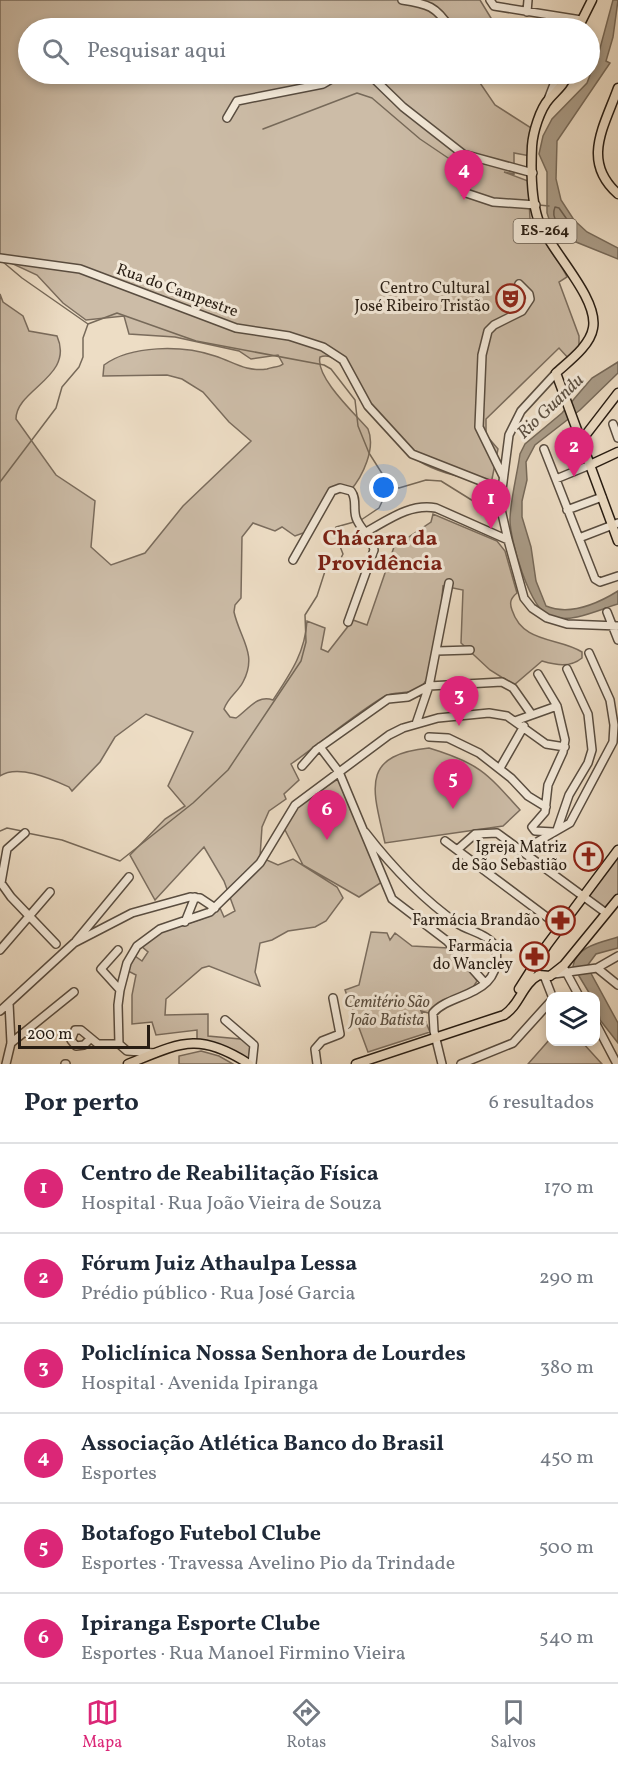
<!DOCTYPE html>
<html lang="pt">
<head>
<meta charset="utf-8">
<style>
  body { margin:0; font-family:Vollkorn,serif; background:#f6f6f7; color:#1f2937 }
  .controls { position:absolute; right:18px; bottom:18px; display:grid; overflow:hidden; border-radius:12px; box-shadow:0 3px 9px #0003 }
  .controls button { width:54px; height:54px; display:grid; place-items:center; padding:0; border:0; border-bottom:2px solid #e0e1e3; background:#fff; color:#1f2937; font:30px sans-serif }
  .scale { position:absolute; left:18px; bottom:15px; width:132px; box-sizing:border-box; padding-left:6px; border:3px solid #281d13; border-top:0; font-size:16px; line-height:21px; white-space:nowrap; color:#281d13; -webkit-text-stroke:4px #f3e9d9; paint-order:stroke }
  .you { position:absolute; left:384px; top:488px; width:21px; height:21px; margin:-15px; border:4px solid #fff; border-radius:50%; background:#1a73e8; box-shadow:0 0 0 9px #1a73e833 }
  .badge { display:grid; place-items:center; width:39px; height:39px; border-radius:50%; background:#db2777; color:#fff; font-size:20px; font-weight:700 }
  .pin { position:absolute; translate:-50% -50px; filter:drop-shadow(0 2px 3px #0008) }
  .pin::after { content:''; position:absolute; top:32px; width:21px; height:18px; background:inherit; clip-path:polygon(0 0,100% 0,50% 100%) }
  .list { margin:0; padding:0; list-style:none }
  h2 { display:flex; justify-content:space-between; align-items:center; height:78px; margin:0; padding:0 24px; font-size:26px }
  h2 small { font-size:20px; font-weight:400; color:#747a83 }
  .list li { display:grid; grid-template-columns:39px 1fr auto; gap:18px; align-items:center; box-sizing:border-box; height:90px; padding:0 24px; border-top:2px solid #e0e1e3 }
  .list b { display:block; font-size:22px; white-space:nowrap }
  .list p { margin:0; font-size:20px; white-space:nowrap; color:#747a83 }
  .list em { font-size:20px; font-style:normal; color:#747a83 }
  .icon { flex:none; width:33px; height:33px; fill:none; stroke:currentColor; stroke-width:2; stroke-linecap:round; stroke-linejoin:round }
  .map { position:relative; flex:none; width:618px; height:1064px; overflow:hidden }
  .search { position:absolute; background:#fff; box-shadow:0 3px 9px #0003; left:18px; right:18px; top:18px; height:66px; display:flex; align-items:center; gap:15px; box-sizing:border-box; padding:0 21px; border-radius:33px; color:#747a83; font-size:22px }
  .sheet { height:618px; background:#fff }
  nav { display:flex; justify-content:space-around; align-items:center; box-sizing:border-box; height:84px; border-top:2px solid #e0e1e3; background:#fff; font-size:16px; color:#747a83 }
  nav a { display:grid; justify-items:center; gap:3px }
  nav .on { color:#db2777 }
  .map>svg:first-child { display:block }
  .green { fill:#ccbca7; stroke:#7a6c5d; stroke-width:1.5 }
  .water { fill:#aa9c88; stroke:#766959; stroke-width:1.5 }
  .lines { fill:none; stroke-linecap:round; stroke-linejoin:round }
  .shore { stroke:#695c4e; stroke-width:1.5 }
  .stream { stroke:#766959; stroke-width:1.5 }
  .minor-casing { stroke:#594d40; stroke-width:10 }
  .major-casing { stroke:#281d13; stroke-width:11 }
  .minor { stroke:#f3e9d9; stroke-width:7 }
  .major { stroke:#edddc5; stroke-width:8 }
  .labels { text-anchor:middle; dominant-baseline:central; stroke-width:6; stroke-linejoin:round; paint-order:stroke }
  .shield { fill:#f3e9d9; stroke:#655a4e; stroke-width:1.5 }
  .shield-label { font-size:15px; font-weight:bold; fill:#281d13 }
  .poi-label { font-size:16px; fill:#281d13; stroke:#f3e9d9; text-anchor:end }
  .street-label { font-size:16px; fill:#281d13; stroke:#f3e9d9 }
  .park-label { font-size:16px; font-style:italic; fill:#594d3f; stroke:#f3e9d9 }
  .water-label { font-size:18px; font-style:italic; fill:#5c5042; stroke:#f3e9d9 }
  .district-label { font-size:22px; font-weight:bold; fill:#7a1f14; stroke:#f3e9d9 }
</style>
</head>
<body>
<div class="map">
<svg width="618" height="1064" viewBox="0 0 618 1064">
  <rect width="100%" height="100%" fill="#edddc5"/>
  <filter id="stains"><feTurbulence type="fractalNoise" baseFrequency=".00333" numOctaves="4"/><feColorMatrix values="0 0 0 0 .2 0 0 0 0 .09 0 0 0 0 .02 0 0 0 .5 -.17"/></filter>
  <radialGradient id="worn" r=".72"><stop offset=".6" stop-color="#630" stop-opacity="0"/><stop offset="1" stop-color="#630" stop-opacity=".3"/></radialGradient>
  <!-- green -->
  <path class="green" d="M0,0H480L494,23L522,28H446L441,25L438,28H28V74H474L495,105L536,131L530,156L514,153V174L504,172L528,181L530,219L535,232L542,231C545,248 560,261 567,277L559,282L579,336V349L569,359L559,348L486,419V435L498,449L491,484C467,478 440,474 419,461C399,449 382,426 367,408C356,396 344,349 320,357C315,377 355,414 368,429C376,448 363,476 350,491C326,488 319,517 308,535L303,533L295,536L282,527L275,531L253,523L242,537L241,598L235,605L234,612C240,639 258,654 243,682C238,692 228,697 224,709L230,717L236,718C248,710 257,694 273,700C290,674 305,653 307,621L325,628L321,649L328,652L353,620L367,625L394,547L431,522L433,514L497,541L505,551L517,593C511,598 509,602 512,610C523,644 558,637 582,652V658C570,668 556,665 542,661L514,685L490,670L461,643L463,590L443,586C440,613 441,663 423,685C415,696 396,690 385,696C352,716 322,742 291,764L299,780L284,794L286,799L269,811L262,827L260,857L278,865L293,859L337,887L343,898L326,921L315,927L288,931L272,940L260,943L255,972L260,986L209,966L202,968L166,999L165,1015L208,1014V1036L251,1040L252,1064L197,1042V1030L156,1035L152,1022L132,1024V995L136,975L126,970L132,954L142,961L148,952L140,945L159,932L202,919L220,908L224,917L235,911L224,881L204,847L155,900L130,855L165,819L185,806L168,786L193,732L146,714L115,737L100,762L72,791L69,787C51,779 18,764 0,776V294L3,302L23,316L29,331L57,336C75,377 16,389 16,419L56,475L95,501L91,547L111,565L145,553L183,506L251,441L229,422L203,392L182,379L167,375L103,376L104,365C131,345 182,345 215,356C234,362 245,372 267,369C273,367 280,367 283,364L278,355L251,359L239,351L175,337L129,334L124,316L86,320L63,303L37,275L0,258Z
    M429,748C479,763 487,773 520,810L503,826L385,843C373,790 359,755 429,748Z
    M338,779L382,882L359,897L303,865L284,828L295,808Z
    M618,856V894L606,909L588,895Z
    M371,932L387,933L390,940L395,933L412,946L449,948L465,962L477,981L472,989L432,1014L421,1011L430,1032L368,1052L345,990L359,985Z
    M550,1039V1042H563L566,1045L582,1042L602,1064H528Z
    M201,1051L219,1056L233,1064H179V1056Z"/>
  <!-- water -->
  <path class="water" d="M613,0H618L613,37L606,61L610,63L557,141L556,179L561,200L574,220L587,232L618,248V259L571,240L551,225L547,213V172L539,154L543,136L552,119L587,83L599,52Z
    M618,362V373L580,410L535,445L526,462L527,480L522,501V517L531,547L536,581L546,606C570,616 597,604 618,591V604C598,610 572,623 551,617C530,611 509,538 510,518C511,497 517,475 520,454L525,444L562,413L592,378Z
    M618,937V948L596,954L587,966L618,1023V1043L600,1020L596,996H591L573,966C576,946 602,942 618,937Z"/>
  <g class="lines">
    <!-- shore -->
    <path class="shore" d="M555,207L559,208L573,228V232C561,230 550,219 555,207Z"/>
    <!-- stream -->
    <path class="stream" d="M263,129L357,93L372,98L420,139L457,164
      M539,205L549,206
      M3,262L22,278L88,324
      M0,482L56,408L62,387L79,367L83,357V338L88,324L117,313L196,341L324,365L331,369L355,400L358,426L369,453L390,486L399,488L426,480L441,481L478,504L496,508
      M361,520L379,508L389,487
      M0,831L7,828L22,831
      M27,833L62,840L120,861L193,803L228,770L301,661L306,642L305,615L317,596L327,565L341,558L343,554L334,531L336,527L354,522"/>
    <defs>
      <path id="minor" d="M402,0C428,4 436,6 450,28
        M490,0L494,6L581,20
        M527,12L528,0
        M369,74L403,107L463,154L533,173
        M549,97L558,74
        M227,118L237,101L323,84L340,74
        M466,193L493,202L536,205
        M0,258L80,269L236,328L289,336L323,347L343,360L368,406L412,454L501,489
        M556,373L521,411L509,435L500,505L508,540L524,598L532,608L547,618L567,624L618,626
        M613,424L618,438
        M544,449L595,579L600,582L618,576
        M503,476L479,427L482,355L488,331L494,325L522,311L530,299L529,294L519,284
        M556,479L590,465
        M567,510L602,497
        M366,532C388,520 410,503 436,508L508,540
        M579,538L618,523
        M293,560L332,491L340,488L351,491C358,500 352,511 357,520C362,531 372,537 374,550L348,622
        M607,612L618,640
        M437,651L470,650
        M538,674L557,706L565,740L563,752L548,785L545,812L532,827L535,831L554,832
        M515,721L557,706
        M416,724L429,686L449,583
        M429,737L448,738L479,753L511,778L528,796L546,807
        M320,747L339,772L392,899L447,941L485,983
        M302,766L316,750L388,699L408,697L429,686L502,682L513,688L532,715
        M500,768L524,726
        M557,830L569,795L588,763L592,750L588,714L567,669
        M365,832C392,867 421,898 458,924C469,931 491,935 496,948C503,998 451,991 433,1013L434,1031L442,1064
        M25,833L7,849L1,883L11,897L56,944
        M445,841L560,927
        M457,850L475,834L497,833L606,913
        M523,850L570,823L613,742L614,725L610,700L589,653
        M185,922L195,897
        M76,941L129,877
        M0,950L50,892
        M118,950L101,969L120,990
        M597,968L618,985
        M565,970L579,996
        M554,974L597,968L618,956
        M545,978L552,996
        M0,1011L74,943L132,913L190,897L200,898L215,908
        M225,1020L254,1045L252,1064
        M596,1024L617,1064
        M89,1040L84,1045L76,1046L71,1040L75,1030H81L98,1044H119
        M11,1043L74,992
        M155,1053L127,1051L119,1044L118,1005L120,990L127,963L137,946L160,929L210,912L260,863L295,805L389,735L403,728L438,718L489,713L507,716L546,744L565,747
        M6,1064L11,1043L9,1003
        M65,1064H66
        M317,1064L315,1049L322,1041L340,1034L333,998
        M461,1064L513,1043L550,1002"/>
      <path id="major" d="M578,28L592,0
        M568,74C564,85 557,90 549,99C540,109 533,132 532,146C531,167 531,198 538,219C547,247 599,297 593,328C590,346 569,361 556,373L618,541
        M618,88C604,127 581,161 618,194
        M581,441L618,393
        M590,465L618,452
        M539,975L550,976L564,965L618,899
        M519,989L547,945L618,850
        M128,1064C180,1043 198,1031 249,1064
        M356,1064L504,1015C520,1005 522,984 539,975"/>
    </defs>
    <!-- minor casing -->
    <use href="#minor" class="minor-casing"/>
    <!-- major casing -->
    <use href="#major" class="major-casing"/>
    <!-- minor -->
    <use href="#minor" class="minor"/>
    <!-- major -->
    <use href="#major" class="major"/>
  </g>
  <!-- icons -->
  <defs>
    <symbol id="theatre-ring" viewBox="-11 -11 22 22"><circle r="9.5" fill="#f3e9d9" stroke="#8f2418" stroke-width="1.5"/><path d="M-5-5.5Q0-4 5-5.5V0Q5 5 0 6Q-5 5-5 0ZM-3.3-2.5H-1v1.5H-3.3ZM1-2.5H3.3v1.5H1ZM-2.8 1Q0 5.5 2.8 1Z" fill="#8f2418"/></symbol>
    <symbol id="church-ring" viewBox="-11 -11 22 22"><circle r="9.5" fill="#f3e9d9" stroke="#8f2418" stroke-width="1.5"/><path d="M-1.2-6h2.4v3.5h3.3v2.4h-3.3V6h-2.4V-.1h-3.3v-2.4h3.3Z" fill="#8f2418"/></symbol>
    <symbol id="pharmacy-ring" viewBox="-11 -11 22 22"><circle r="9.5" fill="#f3e9d9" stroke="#8f2418" stroke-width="1.5"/><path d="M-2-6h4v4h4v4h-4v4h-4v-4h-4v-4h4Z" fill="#8f2418"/></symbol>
  </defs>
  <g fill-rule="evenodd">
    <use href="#theatre-ring" x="494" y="282" width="33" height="33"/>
    <use href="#church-ring" x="572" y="840" width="33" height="33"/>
    <use href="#pharmacy-ring" x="544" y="904" width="33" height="33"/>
    <use href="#pharmacy-ring" x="518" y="940" width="33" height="33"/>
  </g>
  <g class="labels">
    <!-- shield labels -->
    <rect class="shield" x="513.5" y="219" width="63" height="24" rx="4.5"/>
    <g class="shield-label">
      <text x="545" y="231">ES-264</text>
    </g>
    <!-- poi labels -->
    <g class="poi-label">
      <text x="490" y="289">Centro Cultural<tspan x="490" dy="18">José Ribeiro Tristão</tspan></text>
      <text x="567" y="848">Igreja Matriz<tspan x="567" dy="18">de São Sebastião</tspan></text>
      <text x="540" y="921">Farmácia Brandão</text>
      <text x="513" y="947">Farmácia<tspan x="513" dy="18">do Wancley</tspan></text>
    </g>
    <!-- street labels -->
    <g class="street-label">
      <text transform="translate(177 291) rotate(20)">Rua do Campestre</text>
    </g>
    <!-- park labels -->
    <g class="park-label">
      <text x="387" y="1003">Cemitério São<tspan x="387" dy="18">João Batista</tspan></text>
    </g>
    <!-- water labels -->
    <g class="water-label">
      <text transform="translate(551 407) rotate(-44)">Rio Guandu</text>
    </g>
    <!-- district labels -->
    <g class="district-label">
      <text x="380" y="539">Chácara da<tspan x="380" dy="25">Providência</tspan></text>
    </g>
  </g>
  <rect width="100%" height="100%" filter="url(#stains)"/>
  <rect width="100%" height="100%" fill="url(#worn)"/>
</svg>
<div class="controls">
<button><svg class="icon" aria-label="layers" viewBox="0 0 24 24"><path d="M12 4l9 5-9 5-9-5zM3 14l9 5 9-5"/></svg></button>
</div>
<div class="scale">200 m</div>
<div class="you"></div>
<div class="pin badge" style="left:491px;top:529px">1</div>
<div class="pin badge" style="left:574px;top:477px">2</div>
<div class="pin badge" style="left:459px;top:726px">3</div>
<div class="pin badge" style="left:464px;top:200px">4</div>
<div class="pin badge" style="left:453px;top:809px">5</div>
<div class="pin badge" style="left:327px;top:840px">6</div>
<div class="search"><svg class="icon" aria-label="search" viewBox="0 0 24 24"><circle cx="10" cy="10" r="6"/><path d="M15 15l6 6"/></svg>Pesquisar aqui</div>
</div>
<section class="sheet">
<h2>Por perto<small>6 resultados</small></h2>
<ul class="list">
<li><span class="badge">1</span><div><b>Centro de Reabilitação Física</b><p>Hospital · Rua João Vieira de Souza</p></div><em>170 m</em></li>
<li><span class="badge">2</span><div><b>Fórum Juiz Athaulpa Lessa</b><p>Prédio público · Rua José Garcia</p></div><em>290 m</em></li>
<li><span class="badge">3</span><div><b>Policlínica Nossa Senhora de Lourdes</b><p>Hospital · Avenida Ipiranga</p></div><em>380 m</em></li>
<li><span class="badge">4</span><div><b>Associação Atlética Banco do Brasil</b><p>Esportes</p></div><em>450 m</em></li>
<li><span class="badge">5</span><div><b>Botafogo Futebol Clube</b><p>Esportes · Travessa Avelino Pio da Trindade</p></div><em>500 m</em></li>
<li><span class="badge">6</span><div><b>Ipiranga Esporte Clube</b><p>Esportes · Rua Manoel Firmino Vieira</p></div><em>540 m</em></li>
</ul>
</section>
<nav>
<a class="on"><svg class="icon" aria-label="map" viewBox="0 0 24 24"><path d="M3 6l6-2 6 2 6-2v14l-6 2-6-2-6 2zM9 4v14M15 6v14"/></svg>Mapa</a>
<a><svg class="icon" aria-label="directions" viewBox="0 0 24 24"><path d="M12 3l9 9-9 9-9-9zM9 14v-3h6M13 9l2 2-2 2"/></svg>Rotas</a>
<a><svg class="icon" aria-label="saved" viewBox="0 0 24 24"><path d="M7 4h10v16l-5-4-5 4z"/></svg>Salvos</a>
</nav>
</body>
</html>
